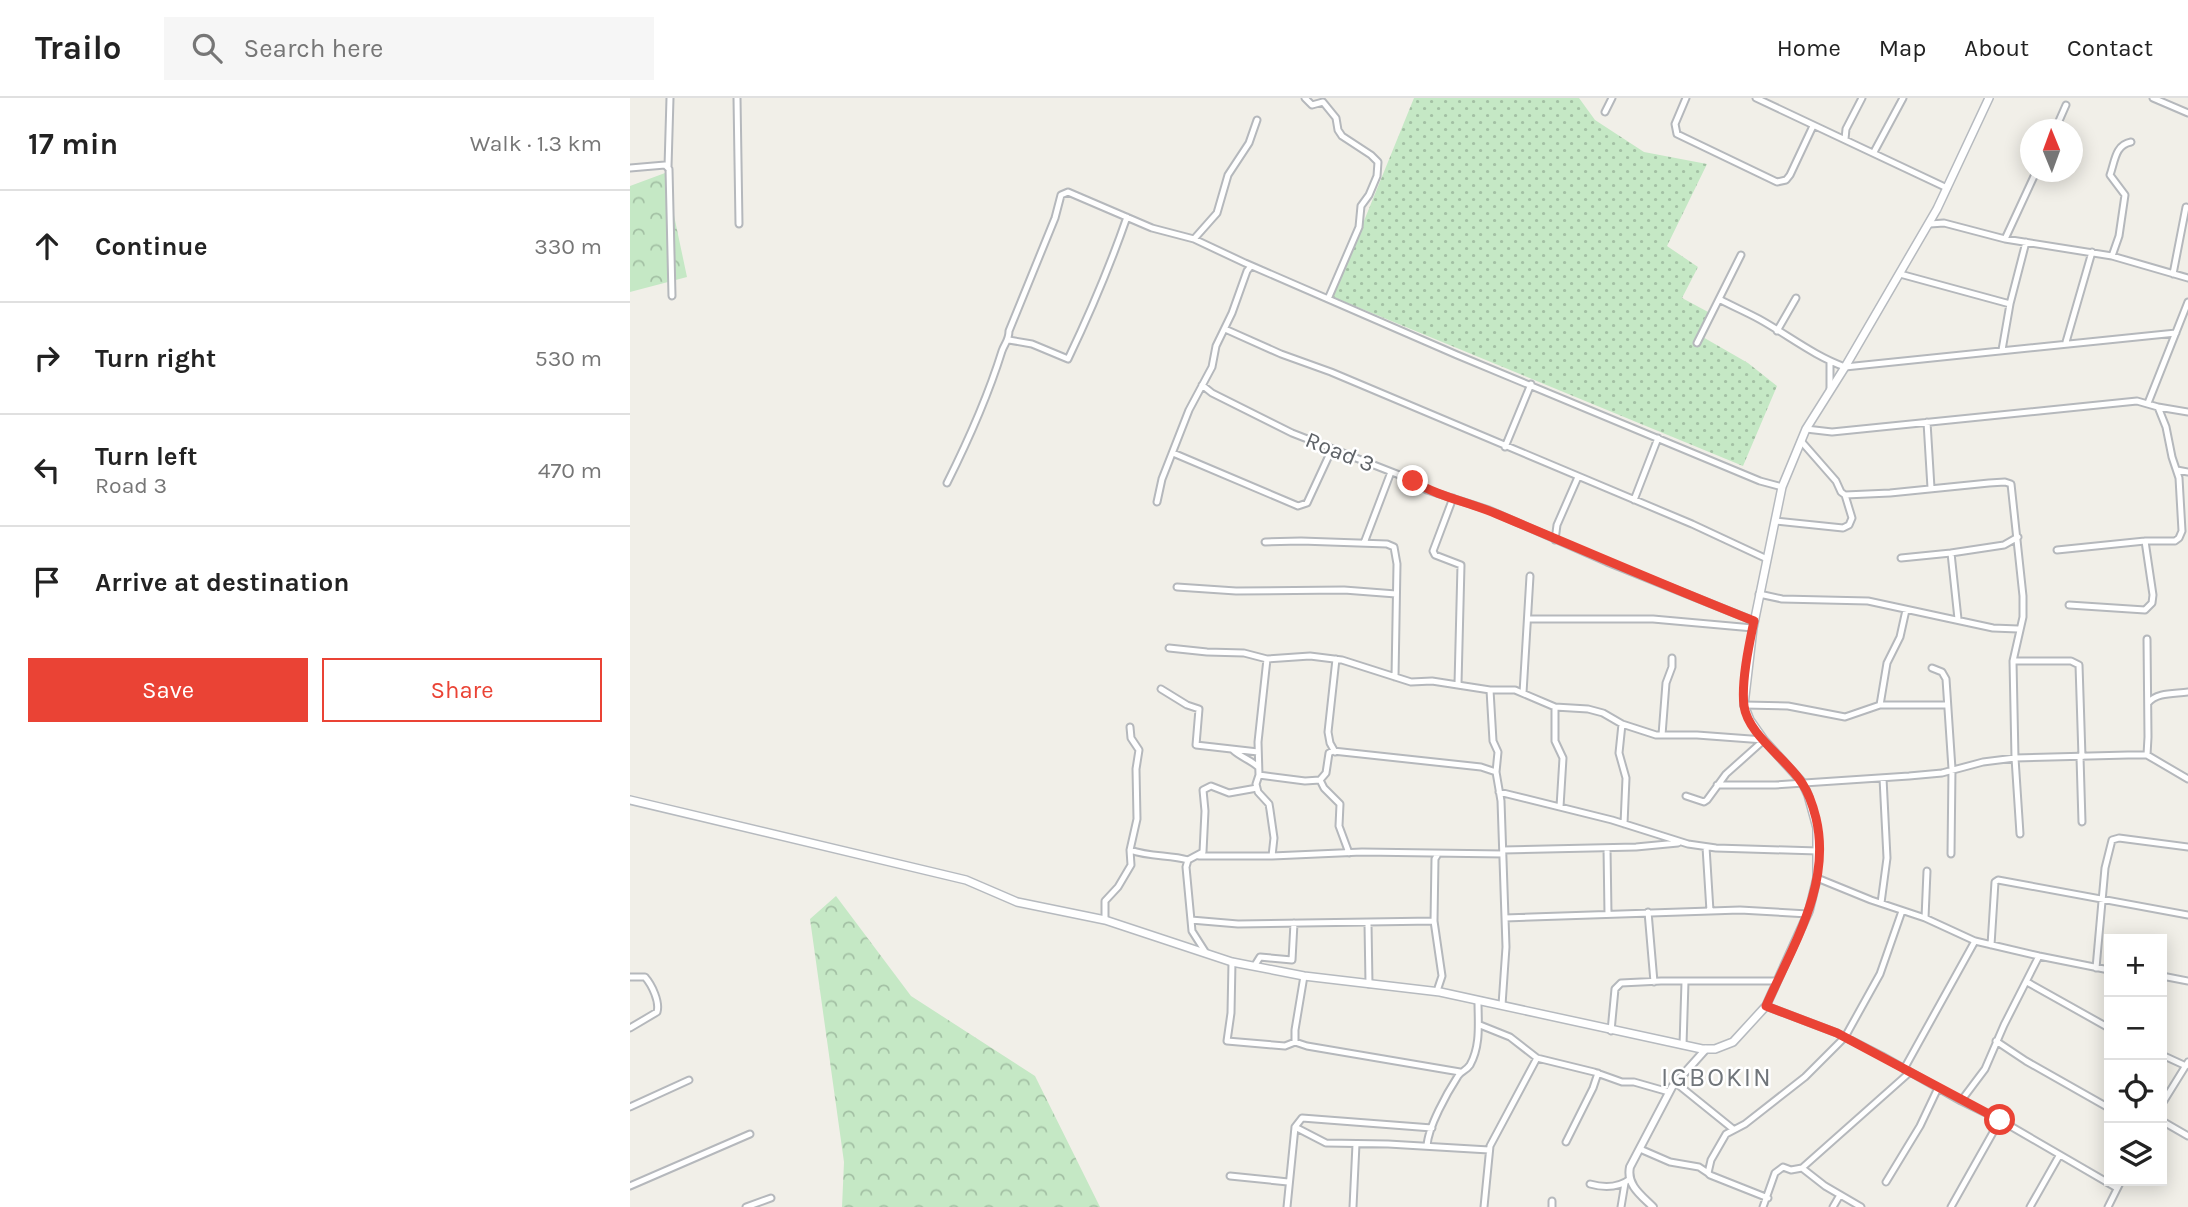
<!DOCTYPE html>
<html lang="en">
<head>
<meta charset="utf-8">
<style>
  body { margin:0; font-family:Karla,sans-serif; background:#f6f6f6; color:#222 }
  .controls { position:absolute; right:21px; bottom:21px; display:grid; overflow:hidden; border-radius:0px; box-shadow:0 4px 18px #0003 }
  .controls button { width:63px; height:63px; display:grid; place-items:center; padding:0; border:0; border-bottom:2px solid #e0e0e0; background:#fff; color:#222; font:35px sans-serif }
  .compass { position:absolute; left:1390px; top:21px; width:63px; height:63px; border-radius:50%; background:#fff; box-shadow:0 4px 18px #0003; rotate:359deg }
  .stop { position:absolute; width:21px; height:21px; margin:-16px; border:5px solid #ea4335; border-radius:50%; background:#fff }
  .stop.end { background:#ea4335; border-color:#fff; box-shadow:0 2px 7px #0008 }
  .list { margin:0; padding:0; list-style:none }
  h2 { display:flex; justify-content:space-between; align-items:center; height:91px; margin:0; padding:0 28px; font-size:30px }
  h2 small { font-size:23px; font-weight:400; color:#767676 }
  .list li { display:grid; grid-template-columns:46px 1fr auto; gap:21px; align-items:center; box-sizing:border-box; height:112px; padding:0 28px; border-top:2px solid #e0e0e0 }
  .list b { display:block; font-size:26px; white-space:nowrap }
  .list p { margin:0; font-size:23px; white-space:nowrap; color:#767676 }
  .list em { font-size:23px; font-style:normal; color:#767676 }
  .actions { display:flex; gap:14px; padding:21px 28px }
  .actions a { flex:1; padding:16px 0; border:2px solid #ea4335; border-radius:0px; text-align:center; font-size:24px; color:#ea4335 }
  .actions .main { background:#ea4335; color:#fff }
  .icon { flex:none; width:38px; height:38px; fill:none; stroke:currentColor; stroke-width:2; stroke-linecap:round; stroke-linejoin:round }
  .map { position:relative; flex:none; width:1558px; height:1109px; overflow:hidden }
  header { display:flex; align-items:center; gap:42px; box-sizing:border-box; height:98px; padding:0 35px; background:#fff; border-bottom:2px solid #e0e0e0 }
  header strong { font-size:33px }
  nav { display:flex; gap:38px; margin-inline-start:auto; font-size:24px }
  .search { width:490px; height:63px; background:#f6f6f6; display:flex; align-items:center; gap:18px; box-sizing:border-box; padding:0 24px; border-radius:0px; color:#767676; font-size:26px }
  main { display:flex }
  aside { flex:1; background:#fff }
  .map>svg:first-child { display:block }
  .grass { fill:url(#grass-dots) }
  .forest { fill:url(#forest-crowns) }
  .lines { fill:none; stroke-linecap:round; stroke-linejoin:round }
  .minor-casing { stroke:#b5b8bc; stroke-width:9 }
  .tertiary-casing { stroke:#b5b8bc; stroke-width:10 }
  .secondary-casing { stroke:#b6babf; stroke-width:10 }
  .minor { stroke:#fff; stroke-width:5 }
  .tertiary { stroke:#fff; stroke-width:6 }
  .secondary { stroke:#fff; stroke-width:7 }
  .route { stroke:#ea4335; stroke-width:9 }
  .labels { text-anchor:middle; dominant-baseline:central; stroke-width:5; stroke-linejoin:round; paint-order:stroke }
  .street-label { font-size:23px; fill:#5f6368; stroke:#fff }
  .quarter-label { font-size:26px; letter-spacing:2px; fill:#70757a; stroke:#fff }
</style>
</head>
<body>
<header>
<strong>Trailo</strong>
<div class="search"><svg class="icon" aria-label="search" viewBox="0 0 24 24"><circle cx="10" cy="10" r="6"/><path d="M15 15l6 6"/></svg>Search here</div>
<nav><a>Home</a><a>Map</a><a>About</a><a>Contact</a></nav>
</header>
<main>
<aside>
<h2>17 min<small>Walk · 1.3 km</small></h2>
<ul class="list">
<li><svg class="icon" aria-label="ahead" viewBox="0 0 24 24"><path d="M12 20V5M6 11l6-6 6 6"/></svg><div><b>Continue</b></div><em>330 m</em></li>
<li><svg class="icon" aria-label="right" viewBox="0 0 24 24"><path d="M7 20v-9h11M14 6l5 5-5 5"/></svg><div><b>Turn right</b></div><em>530 m</em></li>
<li><svg class="icon" aria-label="left" viewBox="0 0 24 24"><path d="M17 20v-9H6M10 6l-5 5 5 5"/></svg><div><b>Turn left</b><p>Road 3</p></div><em>470 m</em></li>
<li><svg class="icon" aria-label="arrive" viewBox="0 0 24 24"><path d="M6 21V4h12l-3 4 3 4H6"/></svg><div><b>Arrive at destination</b></div></li>
</ul>
<div class="actions"><a class="main">Save</a><a>Share</a></div>
</aside>
<div class="map">
<svg width="1558" height="1109" viewBox="0 0 1558 1109">
  <defs>
    <pattern id="grass-dots" width="8" height="8" patternUnits="userSpaceOnUse" patternTransform="scale(1.75)"><rect width="8" height="8" fill="#c5e8c5"/><path d="M2 2h.1M6 6h.1" fill="none" stroke="#a3c0a4" stroke-width="1.8" stroke-linecap="round"/></pattern>
    <pattern id="forest-crowns" width="20" height="18" patternUnits="userSpaceOnUse" patternTransform="scale(1.75)"><rect width="20" height="18" fill="#c5e8c5"/><path d="M2 6a3 3 0 1 1 6 0M12 15a3 3 0 1 1 6 0" fill="none" stroke="#a3c0a4"/></pattern>
  </defs>
  <rect width="100%" height="100%" fill="#f1efe8"/>
  <!-- grass -->
  <path class="grass" d="M784,0H949L965,22L1014,54L1077,66L1037,148L1068,169L1052,200L1080,215L1071,238L1118,265L1147,288L1113,368L703,199Z"/>
  <!-- forest -->
  <path class="forest" d="M35,75L57,179L0,194V88Z
    M206,798L281,898L405,978L470,1109H212L214,1064L180,821Z"/>
  <g class="lines">
    <defs>
      <path id="minor" d="M107,0L109,126
        M675,0L682,7L693,4L706,20L708,32L712,38L741,57L748,64L747,78L739,97L731,108L729,129L698,201
        M1056,0L1045,26L1047,36L1147,84L1156,82L1160,77L1183,28
        M1126,0L1317,90
        M1523,0L1558,15
        M975,14L982,0
        M1425,32L1436,7
        M1215,41L1216,31L1232,0
        M1244,54L1273,0
        M38,69L40,0
        M0,70L35,67L39,71L42,198
        M1300,126L1314,125L1375,141L1482,158L1558,180
        M564,141L587,115L598,77L619,45L627,22
        M1375,141L1406,74
        M1482,158L1489,138L1495,97L1480,77C1485,63 1485,47 1501,44
        M1270,176L1380,206
        M1543,176L1556,109
        M1089,201C1102,208 1116,214 1129,221C1158,237 1184,258 1215,269L1546,235
        M595,231L651,256L701,274L1062,426L1137,461
        M1147,233L1166,200
        M379,242L402,246L438,261C460,215 480,168 497,119
        M1436,244L1462,154
        M1067,245L1111,157
        M1372,252L1380,206L1396,144
        M572,287L582,295L662,335L772,378L797,392L859,412L977,464L1124,523
        M1200,291V264
        M1518,305L1558,204
        M1297,324L1301,390
        M1176,331L1202,334L1507,303L1528,309L1558,314
        M875,349L901,286
        M543,355L668,408L677,405L702,351
        M1547,372L1558,374
        M317,385C338,343 358,298 372,253C375,245 379,242 379,233L425,120L431,97L438,94L522,130L564,141L615,165L827,257L1130,383L1152,389
        M1215,397L1260,395L1359,385L1375,384L1381,386L1393,498V519L1383,563L1385,660L1390,736
        M823,400L803,453L805,457L831,467L828,586
        M1004,402L1028,340
        M527,404L532,381L559,312L582,269L586,248L602,215L617,173L621,168
        M1145,423L1213,430L1219,427L1222,420L1215,397L1211,394L1206,383L1171,343
        M925,442L927,427L948,379
        M635,444L671,443L757,446L764,449L767,466L765,579
        M734,445L761,374
        M1427,452L1515,443H1545L1549,440L1552,433L1549,380L1542,359L1536,329L1528,309
        M1271,460L1321,455
        M547,489L606,493L714,492L766,496
        M1129,496L1152,501L1238,503L1363,530L1388,531
        M1439,507L1515,512L1522,505L1523,497L1515,443
        M899,521H1023L1123,530
        M1328,521L1321,455L1374,447L1388,439
        M539,550L577,554L614,555L637,561L680,558L712,562L781,584L802,583L860,592H885L925,609L958,611L973,615L992,626L1026,637H1067L1134,642
        M637,561L628,644L629,677L626,686L628,694L639,706L640,712L644,740L642,758L732,754L873,756
        M1383,563H1441L1449,567L1452,659
        M1302,570L1312,574L1316,581L1322,671L1321,756
        M531,591L557,607L569,611L566,647L628,654
        M860,592L863,643L868,654L866,674
        M893,595L900,478
        M1518,605C1527,594 1545,596 1558,594
        M1114,607L1158,608L1215,619L1250,607H1316
        M1250,607L1257,565L1270,539L1276,512
        M925,609V643L933,660L930,709
        M992,626L989,655L996,680L994,726
        M1032,637L1036,585L1042,569V560
        M603,652C609,658 624,664 628,669
        M705,654L700,645L698,634L706,561
        M1517,657L1518,639L1517,541
        M1450,659L1452,724
        M629,677L675,683L690,682L696,675L699,655L703,653L851,669L866,674L871,703L876,849L872,907
        M690,682L694,690L710,706L709,728L719,755
        M1087,687H1145L1279,678L1312,675L1353,664L1385,660L1498,657H1517L1558,681
        M869,694L982,722L1058,746L1086,750L1188,753
        M1056,698L1074,704L1077,702L1096,676L1134,642
        M1076,749L1080,813
        M977,750L978,816
        M500,752C520,759 539,757 558,762
        M873,752L1006,749L1048,745
        M569,758H642
        M1187,780L1241,802L1295,820L1345,843L1409,858L1479,872
        M1251,805L1257,760L1253,680
        M1018,814L1024,884
        M875,820L1110,812L1178,816
        M1295,820L1297,773
        M475,822V803L488,789L501,767L500,752L507,721L506,671L509,652L501,640L500,629
        M561,822L608,826L804,823
        M738,826L739,886
        M1361,847L1365,784L1368,782L1558,817
        M576,855L562,833L556,769L558,762L573,754L575,713L573,692L581,688L599,695L627,690
        M602,864L601,915L597,943L655,948L665,944
        M625,867L630,859L662,862L664,825
        M1466,870L1475,770L1482,742L1489,740L1558,749
        M674,878L665,932V944L677,948L830,974
        M1532,878L1558,883
        M0,879H15C22,887 30,904 27,914L0,930
        M1397,884L1479,930
        M807,893L812,878L804,823L805,761L808,756
        M1136,908L1207,935L1252,958L1331,1003L1370,1022L1487,1090
        M850,927L880,939L907,960L964,974L992,984H1004L1039,994
        M981,933L985,891L991,885L1031,883H1147
        M1366,943L1396,963L1479,1010
        M1053,947L1055,884
        M1532,957L1556,968
        M1274,971L1345,843
        M1046,985L1103,1031
        M1331,1003L1355,971L1374,927L1409,858
        M1532,1006L1558,964
        M0,1009L59,982
        M1532,1023L1558,1038
        M665,1029L696,1045L758,1046L859,1052
        M936,1044L963,990L968,975
        M797,1048C798,1029 817,995 828,978C831,973 836,973 840,967C851,947 848,925 848,903
        M1010,1051L1040,1064L1069,1069L1078,1075
        M1172,1070L1279,975
        M600,1078L658,1084
        M1256,1084L1290,1028L1308,990
        M960,1086C974,1090 988,1090 1000,1081
        M0,1088L120,1036
        M1138,1100L1080,1077L1078,1075L1081,1062L1096,1036L1115,1026L1175,979L1215,939L1250,876L1272,813
        M922,1103V1109
        M116,1109L141,1100
        M657,1109L665,1029L672,1020L802,1030
        M723,1109L726,1046
        M854,1109L860,1048L907,960
        M991,1109L995,1085
        M1133,1109L1145,1075L1153,1069L1161,1072L1172,1070L1195,1088L1231,1109
        M1203,1109L1210,1097
        M1321,1109L1370,1022
        M1400,1109L1429,1058
        M1478,1109L1491,1083"/>
      <path id="tertiary" d="M1023,1109C1012,1098 996,1087 1000,1069L1042,989L1076,951"/>
      <path id="secondary" d="M0,702L336,782L387,804L475,822L602,864L674,878L810,894L1072,951H1085L1103,944L1136,908L1179,813L1187,780V730L1178,697L1172,684L1134,642L1120,622L1114,607L1123,530L1152,389L1176,331L1215,269L1307,111L1359,0"/>
    </defs>
    <!-- minor casing -->
    <use href="#minor" class="minor-casing"/>
    <!-- tertiary casing -->
    <use href="#tertiary" class="tertiary-casing"/>
    <!-- secondary casing -->
    <use href="#secondary" class="secondary-casing"/>
    <!-- minor -->
    <use href="#minor" class="minor"/>
    <!-- tertiary -->
    <use href="#tertiary" class="tertiary"/>
    <!-- secondary -->
    <use href="#secondary" class="secondary"/>
  </g>
  <g class="lines">
    <!-- route -->
    <path class="route" d="M783,383C809,399 839,404 867,416C953,452 1038,489 1124,523C1119,547 1111,584 1114,608C1118,637 1157,661 1172,685C1178,694 1183,708 1186,720C1202,787 1162,849 1136,908L1207,935L1370,1022"/>
  </g>
  <g class="labels">
    <!-- street labels -->
    <g class="street-label">
      <text transform="translate(710 354) rotate(22)">Road 3</text>
    </g>
    <!-- quarter labels -->
    <g class="quarter-label">
      <text x="1087" y="979">IGBOKIN</text>
    </g>
  </g>
</svg>
<div class="controls">
<button>+</button>
<button>−</button>
<button><svg class="icon" aria-label="locate" viewBox="0 0 24 24"><circle cx="12" cy="12" r="6"/><path d="M12 2v4M12 18v4M2 12h4M18 12h4"/></svg></button>
<button><svg class="icon" aria-label="layers" viewBox="0 0 24 24"><path d="M12 4l9 5-9 5-9-5zM3 14l9 5 9-5"/></svg></button>
</div>
<svg class="compass" viewBox="-18 -18 36 36"><path d="M0-13l5 13h-10z" fill="#e53935"/><path d="M0 13l5-13h-10z" fill="#767676"/></svg>
<div class="stop" style="left:1370px;top:1022px"></div>
<div class="stop end" style="left:783px;top:383px"></div>
</div>
</main>
</body>
</html>
